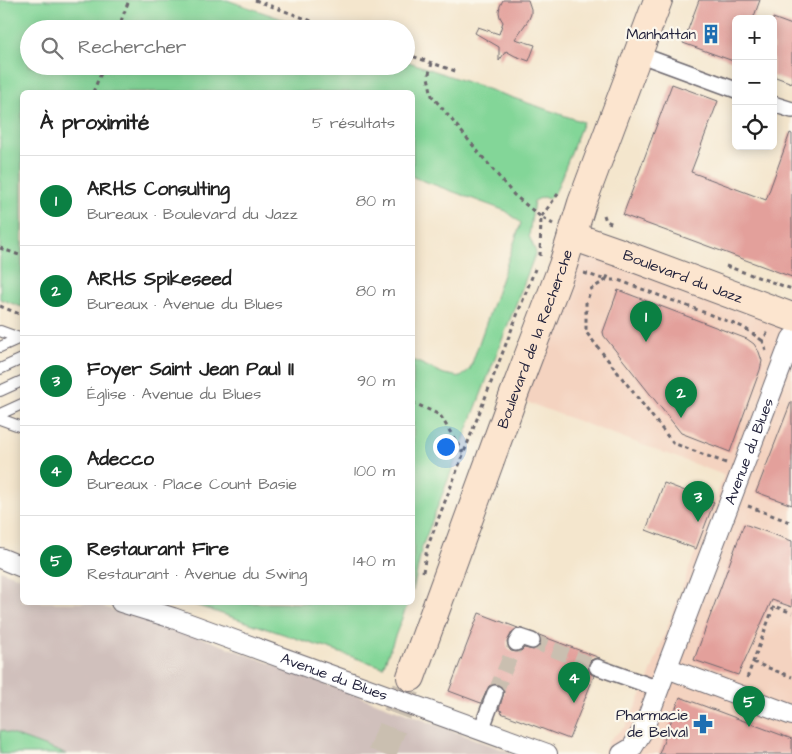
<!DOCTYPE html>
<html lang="fr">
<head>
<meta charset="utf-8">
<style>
  body { margin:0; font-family:"Architects Daughter",sans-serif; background:#f6f6f6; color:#222 }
  .controls { position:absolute; right:15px; top:15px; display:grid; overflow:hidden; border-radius:8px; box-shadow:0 2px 12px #0003 }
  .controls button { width:45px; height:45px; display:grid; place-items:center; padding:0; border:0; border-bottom:1px solid #e0e0e0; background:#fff; color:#222; font:25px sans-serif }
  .you { position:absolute; left:445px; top:446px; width:18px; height:18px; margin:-12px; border:4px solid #fff; border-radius:50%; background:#1a73e8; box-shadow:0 0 0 8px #1a73e833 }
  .badge { display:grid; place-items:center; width:32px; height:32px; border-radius:50%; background:#0b8043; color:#fff; font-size:16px; font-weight:700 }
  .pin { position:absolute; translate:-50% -41px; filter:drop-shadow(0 1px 2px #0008) }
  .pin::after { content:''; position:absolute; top:26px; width:18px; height:15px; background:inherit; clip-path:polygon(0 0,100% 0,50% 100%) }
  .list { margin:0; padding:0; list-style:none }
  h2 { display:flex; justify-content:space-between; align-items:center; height:65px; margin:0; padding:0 20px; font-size:21px }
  h2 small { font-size:16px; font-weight:400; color:#767676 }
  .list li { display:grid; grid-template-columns:32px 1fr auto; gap:15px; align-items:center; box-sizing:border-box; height:90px; padding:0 20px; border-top:1px solid #e0e0e0 }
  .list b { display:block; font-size:19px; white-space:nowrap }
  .list p { margin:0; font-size:16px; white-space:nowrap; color:#767676 }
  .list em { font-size:16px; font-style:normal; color:#767676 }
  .icon { flex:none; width:28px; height:28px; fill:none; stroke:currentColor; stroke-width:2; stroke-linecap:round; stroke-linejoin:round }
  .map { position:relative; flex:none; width:792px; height:754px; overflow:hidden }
  .search { position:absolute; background:#fff; box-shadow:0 2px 12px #0003; left:20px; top:20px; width:395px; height:55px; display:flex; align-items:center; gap:12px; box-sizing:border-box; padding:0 18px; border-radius:28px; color:#767676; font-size:19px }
  .panel { position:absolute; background:#fff; box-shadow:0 2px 12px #0003; left:20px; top:90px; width:395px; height:515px; border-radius:8px }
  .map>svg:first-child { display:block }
  .built { fill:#f4d3c0 }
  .industrial { fill:#d0c0bc }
  .green { fill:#83d698; stroke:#527c6a }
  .building { fill:#e3a09b }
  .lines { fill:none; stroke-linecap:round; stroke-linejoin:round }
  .pedestrian-tunnel { stroke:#cabfb0; stroke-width:15; stroke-dasharray:15 8; stroke-linecap:butt }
  .secondary-tunnel { stroke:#cabfb0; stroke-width:28; stroke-dasharray:28 14; stroke-linecap:butt }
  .service-casing { stroke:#6c676e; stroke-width:12 }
  .pedestrian-casing { stroke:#6c676e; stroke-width:18 }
  .minor-casing { stroke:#6c676e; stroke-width:22 }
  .secondary-casing { stroke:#6c676e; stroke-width:30 }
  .path { stroke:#6c676e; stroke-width:3; stroke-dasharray:4 4; stroke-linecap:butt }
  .service { stroke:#fff; stroke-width:10 }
  .pedestrian { stroke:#fff; stroke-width:15 }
  .minor { stroke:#fff; stroke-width:20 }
  .secondary { stroke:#fce5cf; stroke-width:28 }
  .labels { text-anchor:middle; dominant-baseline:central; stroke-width:4.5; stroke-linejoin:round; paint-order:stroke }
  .poi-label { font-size:15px; fill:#22223b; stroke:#fbf7ec; text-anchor:end }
  .street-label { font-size:15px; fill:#22223b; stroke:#fbf7ec }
</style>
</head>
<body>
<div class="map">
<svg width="792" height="754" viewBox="0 0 792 754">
  <rect width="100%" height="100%" fill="#fbf7ec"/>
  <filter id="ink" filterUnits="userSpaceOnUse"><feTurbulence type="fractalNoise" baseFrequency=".02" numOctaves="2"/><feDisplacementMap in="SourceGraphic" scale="10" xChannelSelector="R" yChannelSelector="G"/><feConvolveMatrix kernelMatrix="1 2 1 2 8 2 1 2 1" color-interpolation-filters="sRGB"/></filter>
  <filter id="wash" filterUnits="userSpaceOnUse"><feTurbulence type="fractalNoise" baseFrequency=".0096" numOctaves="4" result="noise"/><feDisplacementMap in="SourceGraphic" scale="20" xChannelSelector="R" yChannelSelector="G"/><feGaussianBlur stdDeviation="1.12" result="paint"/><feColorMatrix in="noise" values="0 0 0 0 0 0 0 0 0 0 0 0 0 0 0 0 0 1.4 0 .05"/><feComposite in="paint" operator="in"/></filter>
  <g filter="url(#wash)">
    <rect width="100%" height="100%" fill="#f4e6cd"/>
    <!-- built -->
    <path class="built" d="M572,236L792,317V754H603L609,740L626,726L646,685L724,475L513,397Z"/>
    <!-- industrial -->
    <path class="industrial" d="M0,570L22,578V602L92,603L119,612L170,626L515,754H66L0,730Z"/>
    <!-- green -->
    <path class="green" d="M0,0H227L311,29H29V66H406V61L583,122L556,191L548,199L543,197L534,201L529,236L536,252L422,547L413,591V360L444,374L461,377L470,369L521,223L506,211L413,177L412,92H22V307L0,299Z
      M189,603H408L383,667Z
      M0,730L66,754H0Z"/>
    <g id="blocks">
      <!-- building -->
      <path class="building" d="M503,0H528L531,9V14L529,19L515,39L535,45L529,61L515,56L506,51L499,61V47L475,33L478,27L499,34L503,22L500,17L499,12L500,6Z
        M699,0H760L753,19H736V62L683,43Z
        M773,18L792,25V83L773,76Z
        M672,84L718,101L691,172L766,200L790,133L792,134V277L623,215Z
        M618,290L747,339L754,344L759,352L762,361L760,370L730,452L681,433L604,336L603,332Z
        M791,402H792V505L756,492Z
        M664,483L714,502L696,549L646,530Z
        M744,524L792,541V607L772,600L738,675L694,660Z
        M479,613L518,628L512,632L507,642L508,648L511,651L516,652L521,651L524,648L533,650L538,648L541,643V639L539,635L600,658H596L591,660L588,663V669L590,673L594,676L569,739L501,713L502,711L499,710L504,692L503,687L499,684H493L489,686L481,703L449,691Z
        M680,697L792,739V754H659Z"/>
    </g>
  </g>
  <g filter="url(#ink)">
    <use href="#blocks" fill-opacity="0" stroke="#6c676e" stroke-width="1"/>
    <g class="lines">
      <!-- pedestrian-tunnel -->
      <path class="pedestrian-tunnel" d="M532,641L597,667
        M495,693L516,643"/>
      <!-- secondary-tunnel -->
      <path class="secondary-tunnel" d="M382,754L411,677"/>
      <defs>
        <path id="service" d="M0,331L22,339
          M0,347L20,338
          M0,369L22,359
          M0,391L22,381
          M0,414L22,404
          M0,419L22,427"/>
        <path id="pedestrian" d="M638,54L736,90
          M773,104L792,110
          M516,643L520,637L532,641
          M597,667L659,689
          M481,730L495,693"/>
        <g id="minor">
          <path d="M0,558L22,567"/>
          <path id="s1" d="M121,602L173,618L547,754"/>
          <path d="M667,668L792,715"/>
          <path id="s2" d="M622,754L632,748L643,730L792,338"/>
        </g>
        <g id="secondary">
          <path id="s3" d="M572,236L618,252L792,317"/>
          <path id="s4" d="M411,677L513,397L563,265L582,203L658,0"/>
        </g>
      </defs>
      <!-- service casing -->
      <use href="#service" class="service-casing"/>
      <!-- pedestrian casing -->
      <use href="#pedestrian" class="pedestrian-casing"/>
      <!-- minor casing -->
      <use href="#minor" class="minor-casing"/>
      <!-- secondary casing -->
      <use href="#secondary" class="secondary-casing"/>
      <!-- path -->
      <path class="path" d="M255,0L333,29
        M118,29L129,0
        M406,54L458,72
        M432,63L428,77L432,96L514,195L541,217L553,224
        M93,92L104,66
        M604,215L606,221L613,224
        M0,248L22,256
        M540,256L541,217L558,194
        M726,266L792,289
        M584,273L606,280L609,273
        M0,306L22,315
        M766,351L763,341L768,331
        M412,402L440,415L463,453
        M726,463L673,443L586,332V303L591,289L606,280H618L743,327L763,341
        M748,506L792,523
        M423,572L427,548L535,269
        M753,662L792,677
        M747,678L774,606L792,613"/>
      <!-- service -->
      <use href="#service" class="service"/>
      <!-- pedestrian -->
      <use href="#pedestrian" class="pedestrian"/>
      <!-- minor -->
      <use href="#minor" class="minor"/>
      <!-- secondary -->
      <use href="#secondary" class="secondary"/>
    </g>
  </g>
  <!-- icons -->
  <defs>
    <symbol id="building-bare" viewBox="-9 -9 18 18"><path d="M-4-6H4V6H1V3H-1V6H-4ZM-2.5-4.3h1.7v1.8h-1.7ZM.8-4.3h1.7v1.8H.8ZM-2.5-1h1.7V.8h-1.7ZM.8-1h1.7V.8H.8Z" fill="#1f6fb2" stroke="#fbf7ec" stroke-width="2.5" paint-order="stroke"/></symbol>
    <symbol id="pharmacy-bare" viewBox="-9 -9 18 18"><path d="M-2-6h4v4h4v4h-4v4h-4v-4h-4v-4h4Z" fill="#1f6fb2" stroke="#fbf7ec" stroke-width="2.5" paint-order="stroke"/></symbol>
  </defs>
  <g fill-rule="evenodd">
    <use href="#building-bare" x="697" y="20" width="28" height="28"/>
    <use href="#pharmacy-bare" x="689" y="710" width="28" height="28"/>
  </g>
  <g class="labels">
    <!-- poi labels -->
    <g class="poi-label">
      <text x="696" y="34">Manhattan</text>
      <text x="688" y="715">Pharmacie<tspan x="688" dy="17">de Belval</tspan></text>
    </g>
    <!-- street labels -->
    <g class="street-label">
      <text stroke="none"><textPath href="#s3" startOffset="118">Boulevard du Jazz</textPath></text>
      <text stroke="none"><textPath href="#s4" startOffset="360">Boulevard de la Recherche</textPath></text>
      <text stroke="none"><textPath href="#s2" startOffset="331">Avenue du Blues</textPath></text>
      <text stroke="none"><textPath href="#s1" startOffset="226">Avenue du Blues</textPath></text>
    </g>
  </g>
</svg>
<div class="controls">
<button>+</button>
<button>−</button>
<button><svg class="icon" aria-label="locate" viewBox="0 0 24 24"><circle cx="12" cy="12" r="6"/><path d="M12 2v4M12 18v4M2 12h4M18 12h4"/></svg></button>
</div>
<div class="you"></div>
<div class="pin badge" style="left:646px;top:342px">1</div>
<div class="pin badge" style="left:681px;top:418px">2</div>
<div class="pin badge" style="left:698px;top:522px">3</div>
<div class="pin badge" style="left:574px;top:703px">4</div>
<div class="pin badge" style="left:749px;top:727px">5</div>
<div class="search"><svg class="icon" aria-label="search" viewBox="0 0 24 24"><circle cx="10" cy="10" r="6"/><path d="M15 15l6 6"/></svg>Rechercher</div>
<section class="panel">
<h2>À proximité<small>5 résultats</small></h2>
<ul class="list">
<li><span class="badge">1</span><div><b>ARHS Consulting</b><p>Bureaux · Boulevard du Jazz</p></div><em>80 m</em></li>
<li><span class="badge">2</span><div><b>ARHS Spikeseed</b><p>Bureaux · Avenue du Blues</p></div><em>80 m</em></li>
<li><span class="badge">3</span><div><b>Foyer Saint Jean Paul II</b><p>Église · Avenue du Blues</p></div><em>90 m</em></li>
<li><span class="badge">4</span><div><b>Adecco</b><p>Bureaux · Place Count Basie</p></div><em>100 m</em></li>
<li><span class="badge">5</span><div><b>Restaurant Fire</b><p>Restaurant · Avenue du Swing</p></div><em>140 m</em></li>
</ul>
</section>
</div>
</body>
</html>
